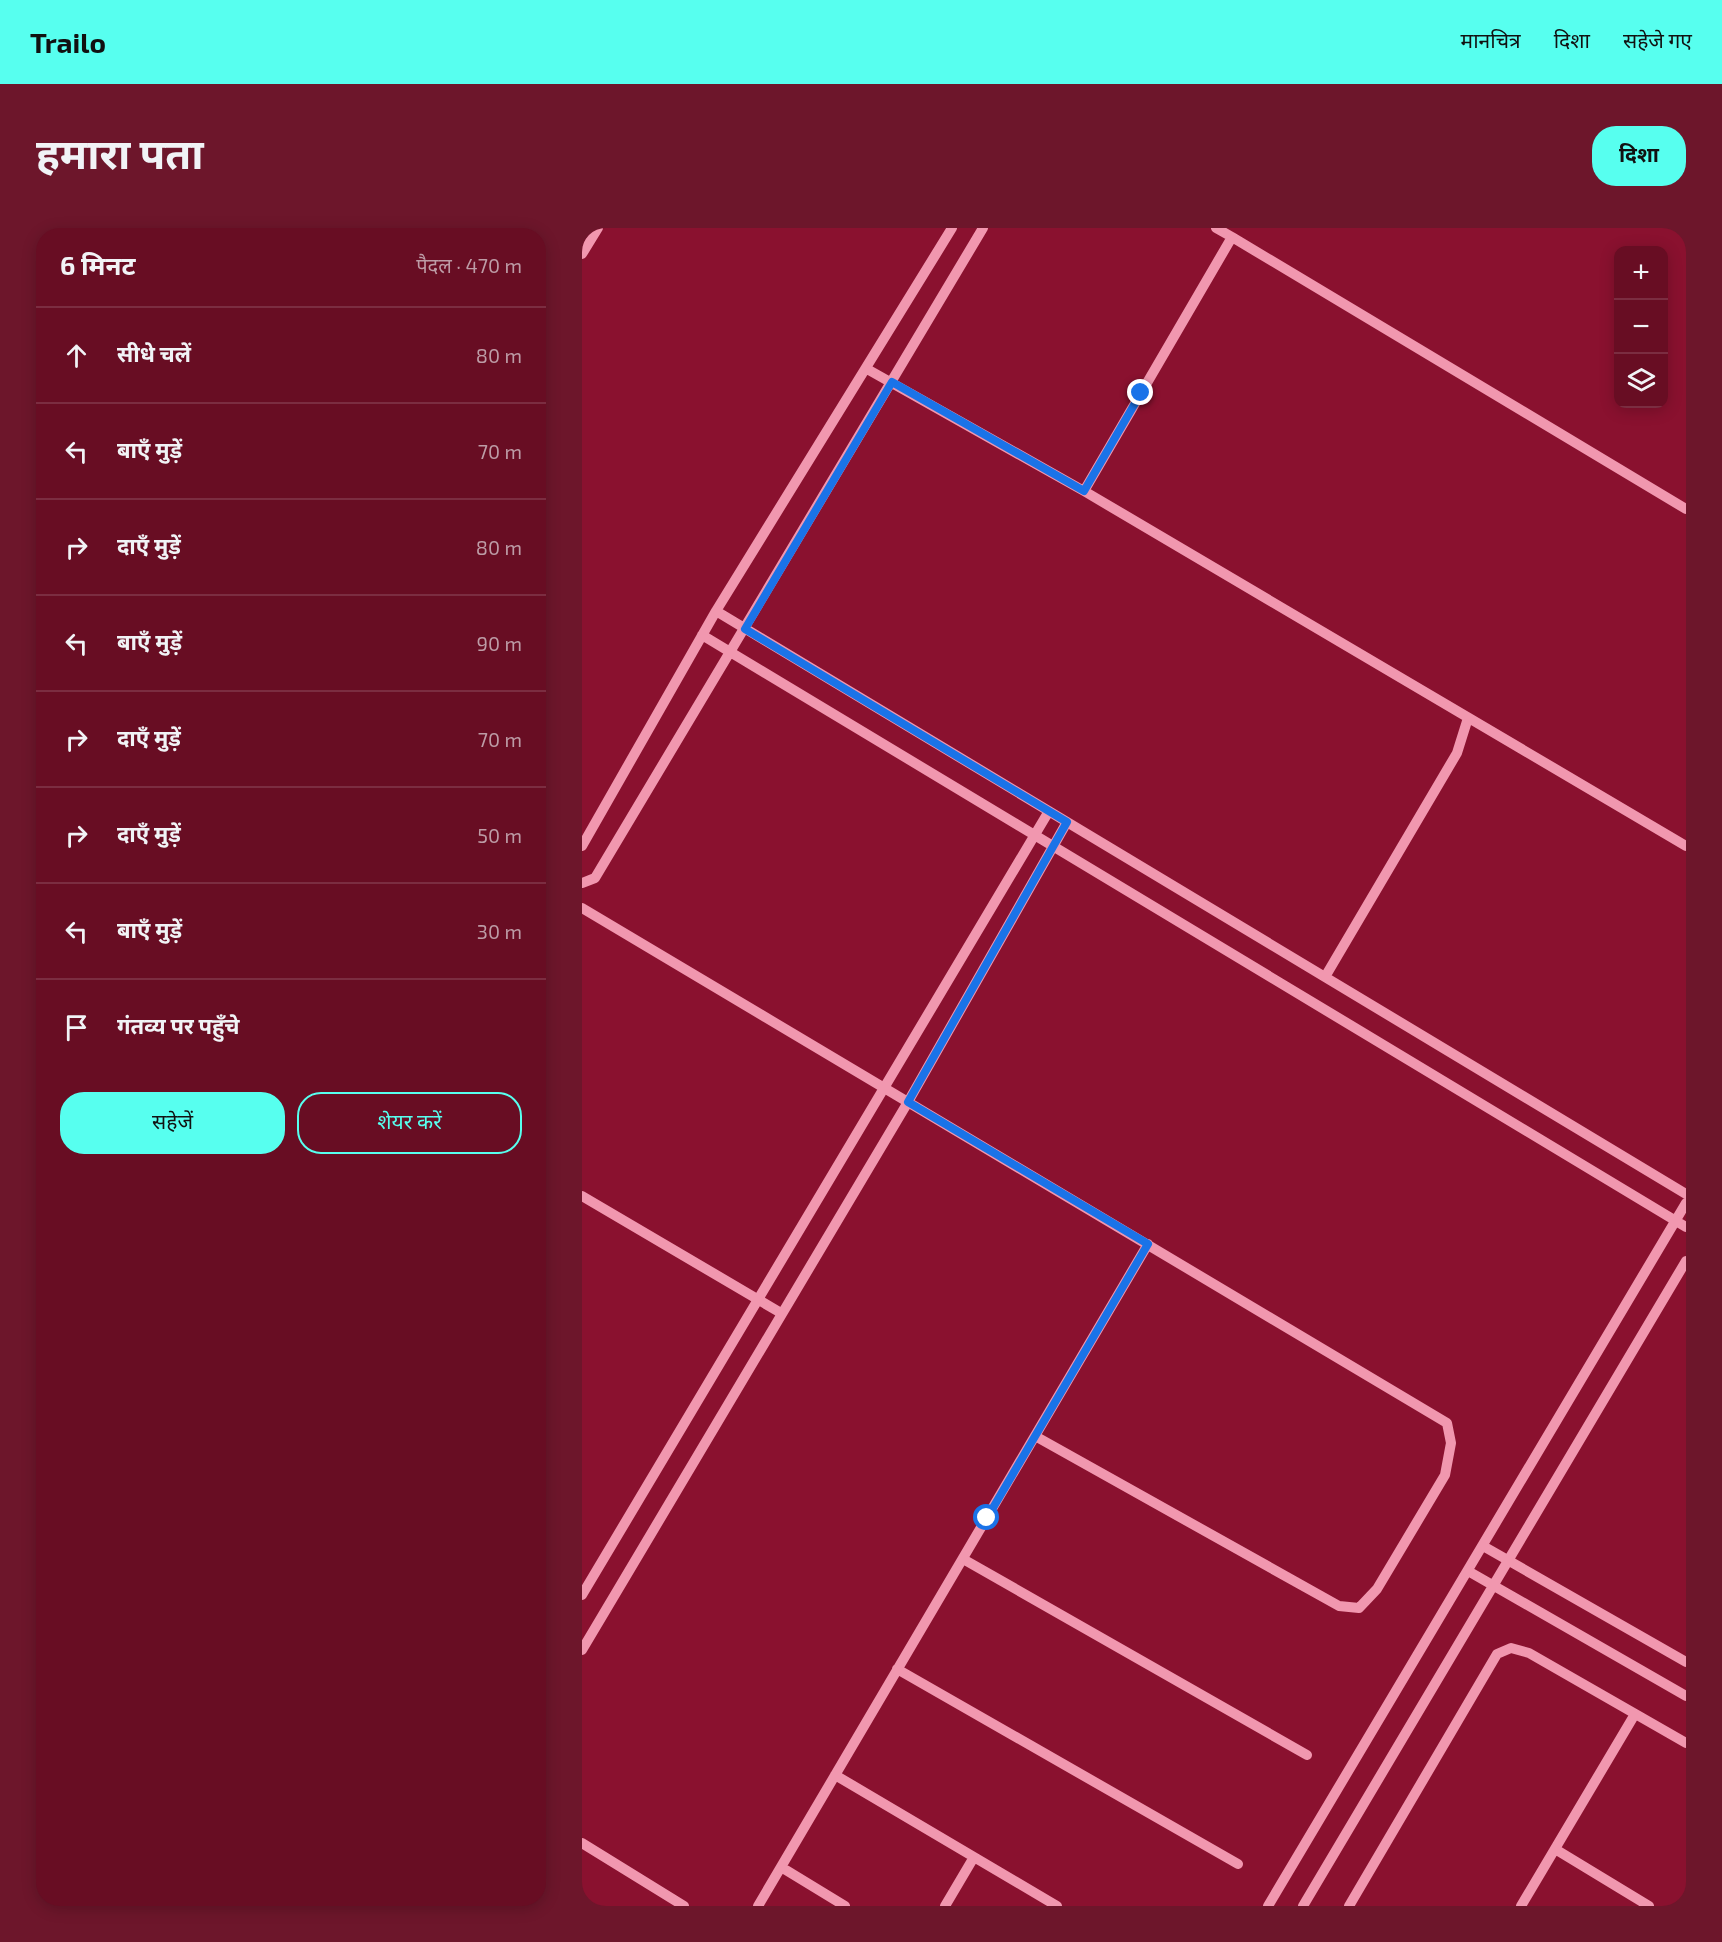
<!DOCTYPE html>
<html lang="hi">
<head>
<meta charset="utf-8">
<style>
  body { margin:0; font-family:"Exo 2","Noto Sans Devanagari",sans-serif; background:#6d162b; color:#f1f3f6 }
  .controls { position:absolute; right:18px; top:18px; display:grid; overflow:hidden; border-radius:12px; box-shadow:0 3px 15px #0003 }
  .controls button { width:54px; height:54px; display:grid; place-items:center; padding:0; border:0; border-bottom:2px solid #7b2d41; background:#680d23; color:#f1f3f6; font:30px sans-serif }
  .stop { position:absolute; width:18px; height:18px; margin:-14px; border:4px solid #1a73e8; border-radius:50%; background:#fff }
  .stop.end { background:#1a73e8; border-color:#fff; box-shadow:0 2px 6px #0008 }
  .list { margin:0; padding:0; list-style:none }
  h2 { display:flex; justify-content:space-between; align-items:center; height:78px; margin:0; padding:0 24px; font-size:26px }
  h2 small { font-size:20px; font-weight:400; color:#bd9ca6 }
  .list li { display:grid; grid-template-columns:39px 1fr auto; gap:18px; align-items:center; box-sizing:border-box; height:96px; padding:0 24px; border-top:2px solid #7b2d41 }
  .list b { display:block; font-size:22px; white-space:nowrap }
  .list em { font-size:20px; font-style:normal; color:#bd9ca6 }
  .actions { display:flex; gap:12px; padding:18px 24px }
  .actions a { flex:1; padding:14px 0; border:2px solid #57ffef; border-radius:24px; text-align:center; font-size:21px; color:#57ffef }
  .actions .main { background:#57ffef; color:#111 }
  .icon { flex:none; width:33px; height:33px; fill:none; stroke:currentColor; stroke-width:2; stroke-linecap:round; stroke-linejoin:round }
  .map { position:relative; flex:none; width:1104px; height:1678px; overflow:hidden; border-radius:24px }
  header { display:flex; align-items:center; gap:36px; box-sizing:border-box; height:84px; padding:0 30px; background:#57ffef; color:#111 }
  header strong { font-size:28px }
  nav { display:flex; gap:33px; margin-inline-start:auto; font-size:21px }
  .intro { display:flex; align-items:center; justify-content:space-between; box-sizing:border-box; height:144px; padding:0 36px }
  h1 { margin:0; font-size:42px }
  .button { padding:15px 27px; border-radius:24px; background:#57ffef; color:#111; font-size:21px; font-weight:700 }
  main { display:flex; gap:36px; padding:0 36px }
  aside { flex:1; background:#680d23; border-radius:24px; box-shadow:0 3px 15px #0003 }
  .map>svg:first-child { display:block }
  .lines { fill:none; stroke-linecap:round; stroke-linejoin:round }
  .minor { stroke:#f197af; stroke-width:10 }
  .route { stroke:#1a73e8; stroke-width:8 }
</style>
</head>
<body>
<header>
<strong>Trailo</strong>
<nav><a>मानचित्र</a><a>दिशा</a><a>सहेजे गए</a></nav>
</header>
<div class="intro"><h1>हमारा पता</h1><a class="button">दिशा</a></div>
<main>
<aside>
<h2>6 मिनट<small>पैदल · 470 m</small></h2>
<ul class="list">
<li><svg class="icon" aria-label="ahead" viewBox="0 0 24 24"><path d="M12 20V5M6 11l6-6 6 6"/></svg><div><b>सीधे चलें</b></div><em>80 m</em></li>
<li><svg class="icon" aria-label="left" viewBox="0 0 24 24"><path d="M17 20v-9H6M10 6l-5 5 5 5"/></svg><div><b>बाएँ मुड़ें</b></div><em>70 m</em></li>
<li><svg class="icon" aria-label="right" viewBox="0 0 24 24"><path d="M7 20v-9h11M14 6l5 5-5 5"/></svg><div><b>दाएँ मुड़ें</b></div><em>80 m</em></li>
<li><svg class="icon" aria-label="left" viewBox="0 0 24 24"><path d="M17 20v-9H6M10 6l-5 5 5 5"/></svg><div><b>बाएँ मुड़ें</b></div><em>90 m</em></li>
<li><svg class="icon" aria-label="right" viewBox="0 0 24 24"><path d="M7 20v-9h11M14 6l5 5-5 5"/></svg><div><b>दाएँ मुड़ें</b></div><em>70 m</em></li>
<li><svg class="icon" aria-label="right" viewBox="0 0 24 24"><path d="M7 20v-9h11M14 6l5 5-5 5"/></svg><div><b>दाएँ मुड़ें</b></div><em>50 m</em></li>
<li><svg class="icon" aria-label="left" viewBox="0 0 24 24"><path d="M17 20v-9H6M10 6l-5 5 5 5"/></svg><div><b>बाएँ मुड़ें</b></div><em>30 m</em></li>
<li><svg class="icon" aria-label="arrive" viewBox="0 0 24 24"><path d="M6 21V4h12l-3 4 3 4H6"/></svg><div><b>गंतव्य पर पहुँचे</b></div></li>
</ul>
<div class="actions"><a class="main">सहेजें</a><a>शेयर करें</a></div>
</aside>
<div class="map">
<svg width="1104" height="1678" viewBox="0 0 1104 1678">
  <rect width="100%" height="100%" fill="#8a112f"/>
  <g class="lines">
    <!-- minor -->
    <path class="minor" d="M650,9L1104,281
      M0,26L16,0
      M285,141L502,263L1104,618
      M502,263L650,9L634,0
      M134,383L370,0
      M120,407L1104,999
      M0,618L134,383L1104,966
      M0,655L13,650L401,0
      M0,680L865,1195L869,1215L863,1247L795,1361L777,1380L757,1378L453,1208
      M743,749L875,525L886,490
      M0,968L199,1085
      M901,1318L1104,1434
      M381,1331L725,1527
      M886,1343L1104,1468
      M0,1367L467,583
      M0,1422L326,874L485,594
      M315,1441L656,1636
      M253,1547L475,1678
      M0,1615L102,1678
      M973,1621L1067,1678
      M199,1639L263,1678
      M176,1678L566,1016
      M363,1678L392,1629
      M686,1678L1104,975
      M721,1678L1104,1033
      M767,1678L915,1426L929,1420L947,1425L1104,1515
      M939,1678L1053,1486"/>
  </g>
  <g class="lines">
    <!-- route -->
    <path class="route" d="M405,1290L566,1016L326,874L485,594L163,401L310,154L502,263L559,165"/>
  </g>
</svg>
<div class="controls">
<button>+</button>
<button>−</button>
<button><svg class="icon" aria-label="layers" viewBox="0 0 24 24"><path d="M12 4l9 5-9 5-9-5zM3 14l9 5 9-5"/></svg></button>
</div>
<div class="stop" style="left:405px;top:1290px"></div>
<div class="stop end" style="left:559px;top:165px"></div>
</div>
</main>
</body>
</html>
